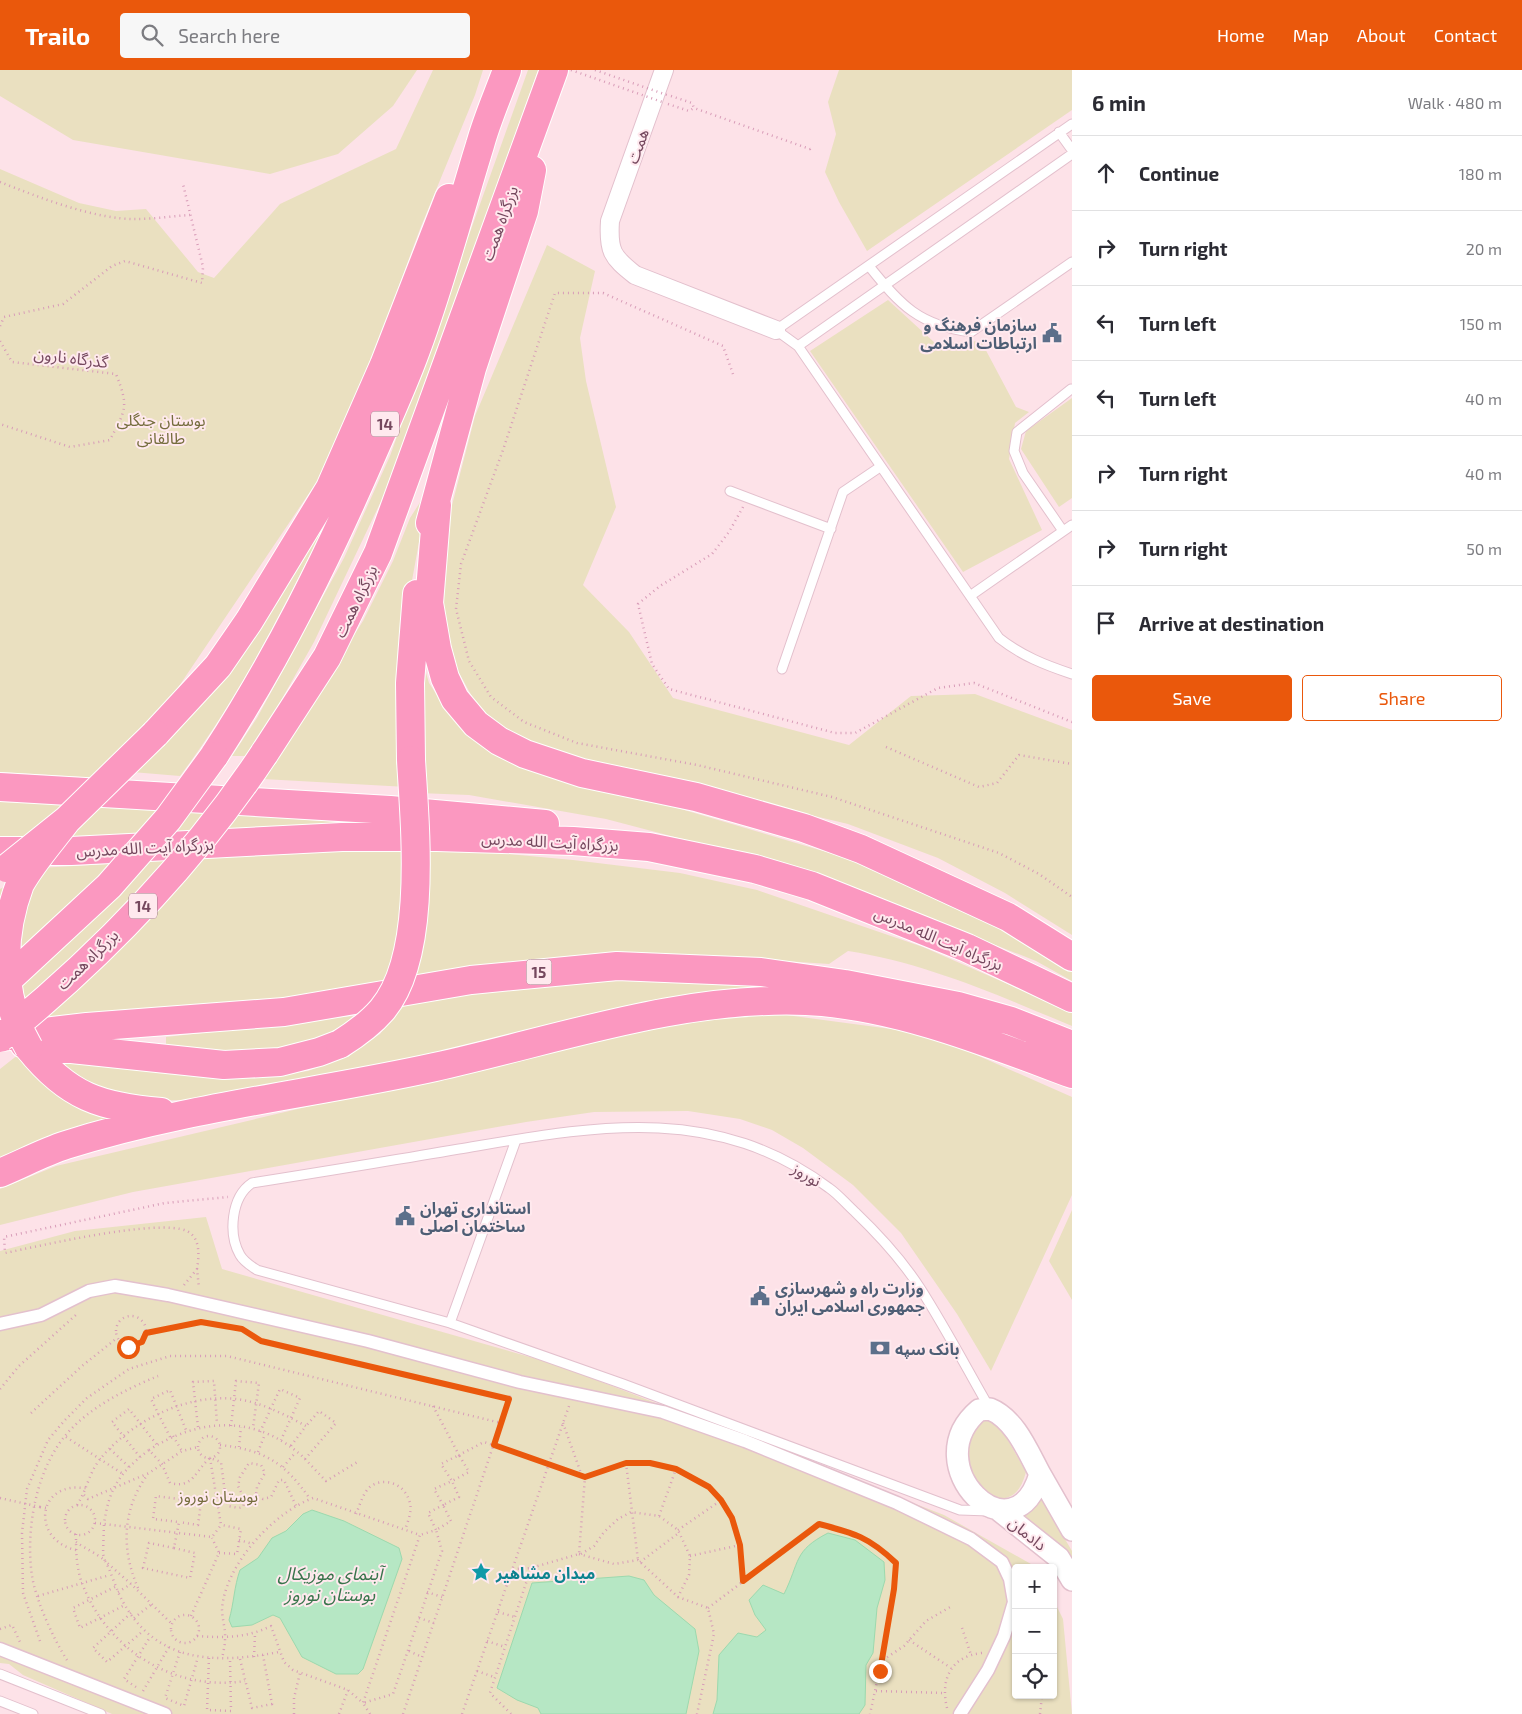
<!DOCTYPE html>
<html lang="en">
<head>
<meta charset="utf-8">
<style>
  body { margin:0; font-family:"Exo 2","Noto Sans Arabic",sans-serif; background:#f7f7f7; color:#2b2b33 }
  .controls { position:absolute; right:15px; bottom:15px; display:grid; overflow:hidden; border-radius:5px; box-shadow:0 1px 4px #0004 }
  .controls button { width:45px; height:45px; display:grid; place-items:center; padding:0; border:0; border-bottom:1px solid #e1e1e2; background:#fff; color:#2b2b33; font:25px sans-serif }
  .stop { position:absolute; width:15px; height:15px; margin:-11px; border:4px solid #ea580c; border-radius:50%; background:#fff }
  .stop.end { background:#ea580c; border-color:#fff; box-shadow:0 1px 5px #0008 }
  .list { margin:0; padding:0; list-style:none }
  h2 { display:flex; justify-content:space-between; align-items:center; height:65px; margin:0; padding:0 20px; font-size:21px }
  h2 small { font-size:16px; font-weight:400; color:#7c7c81 }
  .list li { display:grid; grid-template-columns:32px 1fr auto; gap:15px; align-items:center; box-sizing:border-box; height:75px; padding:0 20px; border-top:1px solid #e1e1e2 }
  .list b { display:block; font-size:19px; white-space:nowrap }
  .list em { font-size:16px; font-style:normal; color:#7c7c81 }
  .actions { display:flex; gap:10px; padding:15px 20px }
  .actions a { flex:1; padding:11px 0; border:1px solid #ea580c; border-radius:5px; text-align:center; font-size:18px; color:#ea580c }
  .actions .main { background:#ea580c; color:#fff }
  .icon { flex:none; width:28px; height:28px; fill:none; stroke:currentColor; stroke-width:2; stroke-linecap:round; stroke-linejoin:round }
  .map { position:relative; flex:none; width:1072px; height:1644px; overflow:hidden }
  header { display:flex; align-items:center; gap:30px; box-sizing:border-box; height:70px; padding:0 25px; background:#ea580c; color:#fff }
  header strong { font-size:24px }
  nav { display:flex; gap:28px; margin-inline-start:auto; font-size:18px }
  .search { width:350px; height:45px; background:#f7f7f7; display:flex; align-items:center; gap:12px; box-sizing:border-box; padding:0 18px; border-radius:5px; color:#7c7c81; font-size:19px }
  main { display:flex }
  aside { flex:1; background:#fff }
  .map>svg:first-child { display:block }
  .green { fill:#eae0c0 }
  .water { fill:#b6e7c4; stroke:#9cd9ae }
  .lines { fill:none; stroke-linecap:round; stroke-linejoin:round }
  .service-casing { stroke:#e3c0cd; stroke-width:11 }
  .pedestrian-casing { stroke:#e3c0cd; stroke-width:15 }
  .minor-casing { stroke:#e3c0cd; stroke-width:20 }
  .tertiary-casing { stroke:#e3c0cd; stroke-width:24 }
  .trunk-casing { stroke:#fff; stroke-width:30 }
  .path { stroke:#d89cb8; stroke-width:2.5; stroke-dasharray:1 4; stroke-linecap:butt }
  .service { stroke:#fff; stroke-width:9 }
  .pedestrian { stroke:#fff; stroke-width:12 }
  .minor { stroke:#fff; stroke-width:18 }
  .tertiary { stroke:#fff; stroke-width:21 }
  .trunk { stroke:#fb98c0; stroke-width:28 }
  .trunk-bridge-casing { stroke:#fff; stroke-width:30; stroke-linecap:butt }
  .path-bridge { stroke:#d89cb8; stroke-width:2.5; stroke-dasharray:1 4; stroke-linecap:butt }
  .trunk-bridge { stroke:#fb98c0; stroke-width:28 }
  .route { stroke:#ea580c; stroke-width:6 }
  .labels { text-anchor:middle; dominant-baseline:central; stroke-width:4; stroke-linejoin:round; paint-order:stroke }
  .shield { fill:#ffe9ee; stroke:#9e7889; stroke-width:1 }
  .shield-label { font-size:15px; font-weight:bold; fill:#75485e }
  .street-label { font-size:16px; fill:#75485e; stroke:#ffe9ee }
  .service-label { font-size:16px; font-weight:bold; fill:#4e5e75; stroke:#ffe9ee; text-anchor:start }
  .park-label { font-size:16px; fill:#756d3d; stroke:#ffe9ee }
  .culture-label { font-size:16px; font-weight:bold; fill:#0d838f; stroke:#ffe9ee; text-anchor:start }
  .water-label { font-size:18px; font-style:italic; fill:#38744b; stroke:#ffe9ee }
</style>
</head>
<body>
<header>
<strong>Trailo</strong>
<div class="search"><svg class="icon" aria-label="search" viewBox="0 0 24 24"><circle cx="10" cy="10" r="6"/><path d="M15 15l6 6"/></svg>Search here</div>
<nav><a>Home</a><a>Map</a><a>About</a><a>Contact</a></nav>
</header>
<main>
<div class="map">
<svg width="1072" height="1644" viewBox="0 0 1072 1644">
  <rect width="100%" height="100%" fill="#fde2e8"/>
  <!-- green -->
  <path class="green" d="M0,0H417L393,36L338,84L270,104L73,70L0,26Z
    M433,0H483L475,25L420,159L374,283L320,407L171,628L97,708L0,702V99L79,133L116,141L146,139L198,202L214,208L280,134L396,79Z
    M528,0H538L394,404L314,572L266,657L246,686H232L257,648L344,488L390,386Z
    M839,0H1072V40L867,181L839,132L825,102L836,64L828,32Z
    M547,175L595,201L580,268L586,311L616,437L583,515L629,562L673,628L849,675L911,626L975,624L1072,660V865L1005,823L938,788L848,754L545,682L505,663L475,632L458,601L442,540L450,443L475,346Z
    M888,230L935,273L981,271L1016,337L1029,342L1015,353L1009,389L1042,460L963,502L810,281Z
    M1072,328V428L1059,437L1021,379L1026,361Z
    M426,423L423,450L411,516L407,717L263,709L363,551L393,491L410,448Z
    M316,455L323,458C281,544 237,630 180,706L132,702Z
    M421,586L429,613L446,639L630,724L840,786L941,825L1072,900V911L1036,891L816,804L606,749L469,725L419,723Z
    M0,732L89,734L338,752L179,768H0Z
    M424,776L573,790L680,803L757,820L923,877L1072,942V956C1000,926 926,893 848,881L829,894L677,884L589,891L205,941L0,956V819L39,798Z
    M655,909L751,916L795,921L571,949L338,1006L208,1029L153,1031L104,1024L82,1012L58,989L266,1006L308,1001L342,988L380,964L403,934C487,920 570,913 655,909Z
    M771,943L906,961L947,972L1072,1027V1125L991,1301L957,1244L901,1163L853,1115L803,1078L772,1060L740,1049L688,1041L594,1042L526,1052L133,1122L0,1155V1119L56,1096L438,1006L623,958Z
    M353,946L336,963L290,984L166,982V967Z
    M19,984L125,1049L0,1094V999Z
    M1072,1140V1230L1049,1191Z
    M206,1147L222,1199L558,1295L944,1445L1038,1498H1016V1625H1053V1529L1063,1549L1072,1644H112L23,1605L9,1594L0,1593V1181L75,1161Z
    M984,1347L996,1349L1026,1402C1021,1420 1015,1427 998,1430C971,1414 960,1400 970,1369C973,1359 974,1353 984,1347Z
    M1040,1427L1072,1481V1492L1016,1447L1031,1440Z"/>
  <!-- water -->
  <path class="water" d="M312,1440L344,1451L399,1478L402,1489L363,1599L358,1604H336L302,1587L280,1548L273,1545L252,1555L232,1557L229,1550C234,1533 234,1517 240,1500L258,1488L272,1468L286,1461L303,1444Z
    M828,1463L855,1470L884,1492L885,1510L877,1538L873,1583L866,1595L865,1635L859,1644H713L717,1630L719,1585L738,1563L757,1567L766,1560L755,1545L749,1530L763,1515L784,1524C800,1492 793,1481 828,1463Z
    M629,1506L644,1510L654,1525L695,1559L699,1581L686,1644H541L538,1638L517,1630L497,1618L532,1513Z"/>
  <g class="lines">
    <defs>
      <path id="service" d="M1072,54L776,260L798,276L999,568C1022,586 1045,595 1072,604
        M1059,62L1072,80
        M869,196C900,235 920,256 971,262L1072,192
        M798,276L1072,84
        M730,421L831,459
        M1063,461L1023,403L1014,381L1017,362L1071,319
        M970,526L1072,455
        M782,599L843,422L880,397
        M450,1253L516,1070
        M989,1441L960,1440L623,1314L450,1253L257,1200C251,1196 244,1192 240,1185C228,1164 231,1127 252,1113C321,1102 390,1091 459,1079C591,1057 712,1031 829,1118C838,1124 846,1134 855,1142C878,1164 902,1190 920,1218C945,1257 967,1299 990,1339
        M0,1604L101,1644
        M0,1631L33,1644"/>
      <path id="pedestrian" d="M0,1254L41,1245L89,1221L115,1216L168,1225L368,1271L520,1312L663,1342L745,1371L897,1433L971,1469L1002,1492L1010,1509L1014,1532L1004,1566L988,1600L960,1644
        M0,1579L165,1644"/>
      <path id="minor" d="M664,0L610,151C608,181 612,187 635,205L776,260"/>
      <path id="tertiary" d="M990,1339C1015,1349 1028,1382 1040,1404C1014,1493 914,1395 979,1340Z
        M1040,1404L1072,1460
        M1000,1441L1059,1488L1072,1510"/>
      <path id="trunk" d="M437,435L429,533L437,579L445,608L455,629L476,654L499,671L525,684L582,703L696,727L804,758L861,779L1008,847L1072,887
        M430,453L472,298L524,141L532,100
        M155,664L218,596L249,551L330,418L384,295L449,128
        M264,684L327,587L378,483L554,0
        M214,686C279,586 328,487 375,378C389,346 404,313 416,280C441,213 459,143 480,75C487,49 498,25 507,0
        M411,690L410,613L417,524
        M0,717L390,740L545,754
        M0,781H71L342,767H437L573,771L649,777L755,799L812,816L967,878L1072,928
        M0,967L87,957L284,942L471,910L617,896L761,902L845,914L958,936L1011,951L1072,975
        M24,974L224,995L280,992L319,982L340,974
        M29,978C68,1027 101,1037 161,1042
        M0,1103C22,1094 44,1082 66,1075C186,1037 313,1024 435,997C557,970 679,926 806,931C895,935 989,973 1072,1004"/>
    </defs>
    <!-- service casing -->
    <use href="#service" class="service-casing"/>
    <!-- pedestrian casing -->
    <use href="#pedestrian" class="pedestrian-casing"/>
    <!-- minor casing -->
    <use href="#minor" class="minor-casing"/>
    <!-- tertiary casing -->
    <use href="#tertiary" class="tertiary-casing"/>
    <!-- trunk casing -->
    <use href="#trunk" class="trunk-casing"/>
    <!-- path -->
    <path class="path" d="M671,26L692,33L694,38L810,79L811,77
      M668,34L689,41L694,38
      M0,112C38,127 96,150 137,149C154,149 173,146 190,145
      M0,256L4,247L63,234L112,196L125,191L202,213L203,197L183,114
      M0,271L12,292L116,304C129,337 126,339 110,370L70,377L0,354
      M733,304L723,276L603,223H555L503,380L461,494L456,539L469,591L491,627L524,652L577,673L697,695L832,727L999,783L1039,804L1072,827
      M743,437L729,462L712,484L660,516L638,534L652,594L669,619L835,663H855L938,618L974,613L1072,652
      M886,677L979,717L997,713L1019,685L1072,694
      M197,1199C199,1187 201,1168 187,1161C158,1148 40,1176 5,1183L4,1167L165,1133L228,1127
      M184,1215L197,1199L199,1218
      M116 1261a15 15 0 1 1 30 0a15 15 0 1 1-30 0Z
      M146,1263L201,1252L242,1259L261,1271L509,1329
      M0,1319L19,1296L77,1244
      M433,1336L459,1385L484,1372L585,1407L579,1484L531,1498L514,1499
      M31,1343L82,1296L117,1268
      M563,1353L582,1406
      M231,1356L236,1311L259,1313L253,1358
      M198,1357L193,1312L214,1311L217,1354
      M260,1362L280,1319L300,1328L281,1370
      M198 1377a11 11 0 1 1 22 0a11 11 0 1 1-22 0Z
      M173,1366L182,1381
      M66,1367L123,1404
      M170,1367L151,1329L170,1320L186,1360
      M220,1375C265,1380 285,1393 310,1429
      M239,1377L241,1357
      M110,1379L129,1397
      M149,1380C199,1348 255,1344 302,1386C310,1394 318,1403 326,1411L359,1391
      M258,1382L265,1364
      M140,1387L112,1352L129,1339L157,1375
      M210,1388L221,1455L212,1467L104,1454C109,1418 120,1402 149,1380L162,1394L170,1413C193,1419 195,1401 210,1388L221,1392L226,1431L228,1436L239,1438L243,1437L245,1430L238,1416L240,1407L249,1393L261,1395L265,1403L257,1417L256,1425L263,1429L271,1427L279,1410H284L296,1436
      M305,1389L336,1353L319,1341L306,1356
      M626,1393L638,1490
      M283,1397L296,1382
      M585,1407C598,1403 611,1396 625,1393C638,1390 653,1394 666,1397C727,1412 739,1456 743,1511
      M84,1425L88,1429L149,1403L182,1381L198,1377
      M77,1435C87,1420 89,1402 101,1388C136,1346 203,1315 258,1334C274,1339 291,1348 306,1356L290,1377
      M65 1450a15 15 0 1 1 30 0a15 15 0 1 1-30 0Z
      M40,1437L47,1438
      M356,1444C360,1435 363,1422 371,1416C385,1407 404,1414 409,1430C413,1440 408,1451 405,1460
      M659,1446L676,1399
      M95,1453L104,1454L103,1484L105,1491L131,1514L172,1554
      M678,1460L720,1431
      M76,1464C76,1481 76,1497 82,1513C107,1580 175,1622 245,1611
      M239,1470L253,1474
      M76,1472C84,1478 98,1484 105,1491C109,1496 117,1522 122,1530C156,1594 216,1594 279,1582
      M174,1478L195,1483L190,1508L143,1498L149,1473L174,1478L179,1452L153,1449L156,1426L201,1432L198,1455L179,1452
      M76,1480C38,1472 34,1425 70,1418C75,1417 81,1418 86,1418
      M219,1483L237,1484L241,1459L222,1455
      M579,1484L614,1494L638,1490L678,1527L708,1538L714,1564L697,1644
      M581,1484L594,1476L604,1462L618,1449L631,1442L659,1446L678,1460L690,1486L689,1505L678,1527
      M690,1486L740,1475
      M640,1492L680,1462
      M115,1517L73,1538L80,1558L125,1535
      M138,1518C121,1479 122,1439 148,1404
      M118,1522L131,1514
      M427,1522L442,1527
      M38,1526L110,1505
      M708,1538L819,1454C854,1463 869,1467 896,1493L889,1556L870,1644
      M498,1542L515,1547
      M131,1543L93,1578L107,1592L143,1561
      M171 1559a14 14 0 1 1 28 0a14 14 0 1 1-28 0Z
      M191,1546L219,1483L212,1468
      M134,1548L152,1534
      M419,1548L434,1553
      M962,1558L971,1585
      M0,1559L12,1555L20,1572
      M197,1566C224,1568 247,1568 271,1556L284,1592L293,1600L348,1620L363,1633L420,1465L313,1428C273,1443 225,1495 222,1539C222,1549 226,1560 225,1570C225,1576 223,1583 222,1589
      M909,1570L951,1598
      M40,1571L23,1523L22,1463L27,1419L48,1370L65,1350L87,1328L129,1299L170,1286H227L501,1353
      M487,1571L505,1577
      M409,1581L422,1587
      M180,1582L165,1628L184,1636L198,1587
      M254,1587L255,1564
      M209,1588L207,1640L231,1641L230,1589
      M240,1589L252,1638L272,1634L263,1585
      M67,1590C54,1570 36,1531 32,1506C26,1465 34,1412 57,1377C79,1342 122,1321 158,1306
      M883,1590L904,1576L926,1551L952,1536
      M477,1601L494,1607
      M136,1617L124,1609L150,1567
      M143,1621L169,1577
      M876,1621L944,1623
      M947,1638C940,1609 951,1586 982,1583
      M294,1644V1628L300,1603
      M339,1644L348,1620
      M370,1644L363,1633L393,1624L442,1481L436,1460L451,1451L443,1435L459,1427L452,1411L469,1402L459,1385L441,1394L452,1411L434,1419L443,1435L428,1443L436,1460L420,1465
      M403,1644L511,1323
      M462,1644L569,1336
      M511,1644L490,1623L531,1498
      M1040,1644L1042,1625"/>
    <!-- service -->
    <use href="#service" class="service"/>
    <!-- pedestrian -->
    <use href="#pedestrian" class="pedestrian"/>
    <!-- minor -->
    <use href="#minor" class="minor"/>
    <!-- tertiary -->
    <use href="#tertiary" class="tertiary"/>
    <!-- trunk -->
    <use href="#trunk" class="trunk"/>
    <defs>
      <path id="trunk-bridge" d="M7,798L67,750L155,664
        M0,917L109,816L168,749L214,686
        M0,968C100,887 193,791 264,684
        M340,974C356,964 370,954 382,940C428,886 415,757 411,690
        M29,978C0,928 0,867 20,814C33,791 51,771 67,750"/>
    </defs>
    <!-- trunk-bridge casing -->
    <use href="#trunk-bridge" class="trunk-bridge-casing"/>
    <!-- path-bridge -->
    <path class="path-bridge" d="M571,0L665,33
      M595,0L667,25
      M0,1428L40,1437"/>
    <!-- trunk-bridge -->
    <use href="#trunk-bridge" class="trunk-bridge"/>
  </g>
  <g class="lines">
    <!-- route -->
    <path class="route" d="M128,1277L142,1272L146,1263L201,1252L242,1259L261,1271L509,1329L494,1375L585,1407L626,1393H650L676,1399L709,1417L721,1430L732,1448L740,1475L743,1511L819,1454C854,1463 869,1467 896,1493L894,1519L880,1601"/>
  </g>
  <!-- icons -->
  <defs>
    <symbol id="civic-bare" viewBox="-9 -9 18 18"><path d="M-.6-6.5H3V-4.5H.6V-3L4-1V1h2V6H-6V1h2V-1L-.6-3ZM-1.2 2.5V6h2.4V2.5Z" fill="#5c6f8a" stroke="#ffe9ee" stroke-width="2.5" paint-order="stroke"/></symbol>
    <symbol id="bank-bare" viewBox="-9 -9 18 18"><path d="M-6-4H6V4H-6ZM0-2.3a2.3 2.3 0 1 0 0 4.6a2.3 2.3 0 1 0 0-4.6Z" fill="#5c6f8a" stroke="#ffe9ee" stroke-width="2.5" paint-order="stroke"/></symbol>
    <symbol id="sight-bare" viewBox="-9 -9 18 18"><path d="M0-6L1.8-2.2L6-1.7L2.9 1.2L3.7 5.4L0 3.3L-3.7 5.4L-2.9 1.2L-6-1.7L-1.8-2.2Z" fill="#0f9aa8" stroke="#ffe9ee" stroke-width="2.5" paint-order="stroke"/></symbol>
  </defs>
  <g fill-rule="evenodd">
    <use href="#civic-bare" x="1038" y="249" width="28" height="28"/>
    <use href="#civic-bare" x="391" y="1132" width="28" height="28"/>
    <use href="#civic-bare" x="746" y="1212" width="28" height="28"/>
    <use href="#bank-bare" x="866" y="1264" width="28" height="28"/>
    <use href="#sight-bare" x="467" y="1488" width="28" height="28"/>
  </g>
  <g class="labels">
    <!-- shield labels -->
    <g class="shield">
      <rect x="371" y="341.5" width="28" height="25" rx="4"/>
      <rect x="129" y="823.5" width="28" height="25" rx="4"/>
      <rect x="526.5" y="889.5" width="25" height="25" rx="4"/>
    </g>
    <g class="shield-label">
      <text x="385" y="354">14</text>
      <text x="143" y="836">14</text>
      <text x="539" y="902">15</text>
    </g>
    <!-- street labels -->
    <g class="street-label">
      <text transform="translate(637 76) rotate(-70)">همت</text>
      <text transform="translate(499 153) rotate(-70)">بزرگراه همت</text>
      <text transform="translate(71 287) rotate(7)">گذرگاه نارون</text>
      <text transform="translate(355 531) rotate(-64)">بزرگراه همت</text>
      <text transform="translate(550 771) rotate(3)">بزرگراه آیت الله مدرس</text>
      <text transform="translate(145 777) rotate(-3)">بزرگراه آیت الله مدرس</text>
      <text transform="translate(939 868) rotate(23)">بزرگراه آیت الله مدرس</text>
      <text transform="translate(87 889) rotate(-44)">بزرگراه همت</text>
      <text transform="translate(807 1104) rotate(31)">نوروز</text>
      <text transform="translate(1028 1463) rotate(39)">دادمان</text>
    </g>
    <!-- service labels -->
    <g class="service-label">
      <text x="1037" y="254" text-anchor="end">سازمان فرهنگ و<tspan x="1037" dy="18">ارتباطات اسلامی</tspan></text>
      <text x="420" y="1137">استانداری تهران<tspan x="420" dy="18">ساختمان اصلی</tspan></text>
      <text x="775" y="1217">وزارت راه و شهرسازی<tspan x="775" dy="18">جمهوری اسلامی ایران</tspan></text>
      <text x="895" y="1278">بانک سپه</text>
    </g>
    <!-- park labels -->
    <g class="park-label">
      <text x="161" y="349">بوستان جنگلی<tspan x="161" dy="18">طالقانی</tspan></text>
      <text x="218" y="1425">بوستان نوروز</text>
    </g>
    <!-- culture labels -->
    <g class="culture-label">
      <text x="496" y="1502">میدان مشاهیر</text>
    </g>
    <!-- water labels -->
    <g class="water-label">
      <text x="330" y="1503">آبنمای موزیکال<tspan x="330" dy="21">بوستان نوروز</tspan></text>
    </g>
  </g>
</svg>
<div class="controls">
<button>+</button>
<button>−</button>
<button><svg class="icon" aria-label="locate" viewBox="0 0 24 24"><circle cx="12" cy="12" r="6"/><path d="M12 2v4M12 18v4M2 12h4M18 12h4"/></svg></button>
</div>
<div class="stop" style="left:128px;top:1277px"></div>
<div class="stop end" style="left:880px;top:1601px"></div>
</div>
<aside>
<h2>6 min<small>Walk · 480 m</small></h2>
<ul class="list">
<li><svg class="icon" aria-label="ahead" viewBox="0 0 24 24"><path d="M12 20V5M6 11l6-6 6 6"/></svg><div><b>Continue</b></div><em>180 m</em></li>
<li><svg class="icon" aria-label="right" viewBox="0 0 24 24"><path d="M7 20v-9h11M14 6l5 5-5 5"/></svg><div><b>Turn right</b></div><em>20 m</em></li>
<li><svg class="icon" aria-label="left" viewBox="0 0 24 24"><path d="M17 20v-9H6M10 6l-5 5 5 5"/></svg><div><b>Turn left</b></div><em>150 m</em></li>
<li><svg class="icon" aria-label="left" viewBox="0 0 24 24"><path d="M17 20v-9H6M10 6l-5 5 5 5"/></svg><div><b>Turn left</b></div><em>40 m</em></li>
<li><svg class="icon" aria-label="right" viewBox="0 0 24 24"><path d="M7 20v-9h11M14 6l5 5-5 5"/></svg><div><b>Turn right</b></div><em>40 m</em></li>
<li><svg class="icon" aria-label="right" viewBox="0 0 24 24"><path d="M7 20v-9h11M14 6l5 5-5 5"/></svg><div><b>Turn right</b></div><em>50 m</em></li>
<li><svg class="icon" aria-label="arrive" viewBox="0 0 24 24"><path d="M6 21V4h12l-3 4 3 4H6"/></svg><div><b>Arrive at destination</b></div></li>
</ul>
<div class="actions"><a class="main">Save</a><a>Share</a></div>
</aside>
</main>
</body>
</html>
